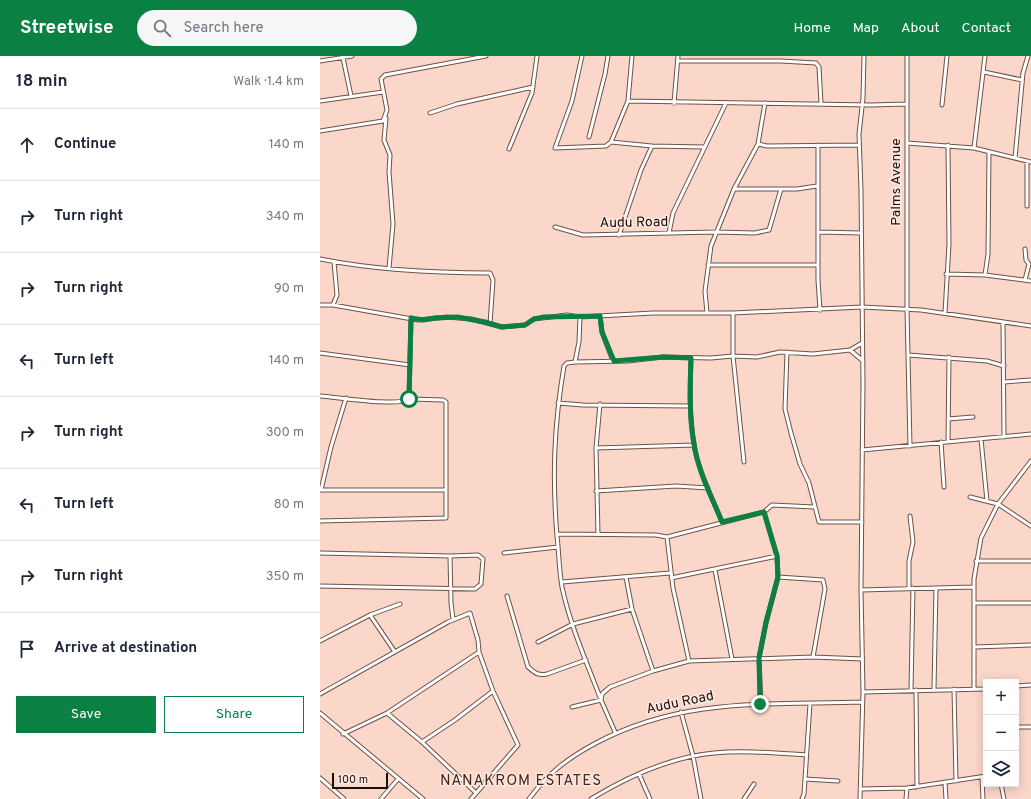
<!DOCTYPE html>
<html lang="en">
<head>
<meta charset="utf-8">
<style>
  body { margin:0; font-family:Overpass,sans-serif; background:#f6f6f7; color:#1f2937 }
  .controls { position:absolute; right:12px; bottom:12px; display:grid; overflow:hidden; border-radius:0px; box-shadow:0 2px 10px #0003 }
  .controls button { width:36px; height:36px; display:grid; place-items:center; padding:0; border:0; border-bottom:1px solid #e0e1e3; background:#fff; color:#1f2937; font:20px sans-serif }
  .scale { position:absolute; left:12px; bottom:10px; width:56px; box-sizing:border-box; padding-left:4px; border:2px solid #1a0f0a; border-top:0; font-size:11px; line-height:14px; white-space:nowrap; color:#1a0f0a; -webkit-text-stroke:3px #fee8e0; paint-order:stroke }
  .stop { position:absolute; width:12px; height:12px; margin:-9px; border:3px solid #0b8043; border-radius:50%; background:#fff }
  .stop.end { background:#0b8043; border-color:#fff; box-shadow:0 1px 4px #0008 }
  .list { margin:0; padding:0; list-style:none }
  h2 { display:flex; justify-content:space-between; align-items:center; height:52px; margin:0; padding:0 16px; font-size:17px }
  h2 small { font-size:13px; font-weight:400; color:#747a83 }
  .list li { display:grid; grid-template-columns:26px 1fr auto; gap:12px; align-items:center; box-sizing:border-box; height:72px; padding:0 16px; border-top:1px solid #e0e1e3 }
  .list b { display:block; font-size:15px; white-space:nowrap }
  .list em { font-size:13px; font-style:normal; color:#747a83 }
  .actions { display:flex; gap:8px; padding:12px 16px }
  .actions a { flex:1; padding:9px 0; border:1px solid #0b8043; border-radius:0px; text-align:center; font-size:14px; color:#0b8043 }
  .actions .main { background:#0b8043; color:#fff }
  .icon { flex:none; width:22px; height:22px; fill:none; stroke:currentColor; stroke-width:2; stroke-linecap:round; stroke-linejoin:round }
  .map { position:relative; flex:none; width:711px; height:743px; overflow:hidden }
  header { display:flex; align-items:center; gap:24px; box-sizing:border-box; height:56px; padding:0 20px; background:#0b8043; color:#fff }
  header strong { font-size:19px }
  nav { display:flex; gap:22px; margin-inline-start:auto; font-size:14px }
  .search { width:280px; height:36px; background:#f6f6f7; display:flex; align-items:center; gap:10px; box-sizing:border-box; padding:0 14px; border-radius:22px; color:#747a83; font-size:15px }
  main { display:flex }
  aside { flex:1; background:#fff }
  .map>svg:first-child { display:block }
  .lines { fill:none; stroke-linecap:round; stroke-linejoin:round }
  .street-casing { stroke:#6e5146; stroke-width:5 }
  .street { stroke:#fff; stroke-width:3 }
  .route { stroke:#0b8043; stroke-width:5 }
  .labels { text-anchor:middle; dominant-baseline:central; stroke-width:3; stroke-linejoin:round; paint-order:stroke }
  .street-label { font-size:14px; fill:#1a0f0a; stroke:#fee8e0 }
  .neighbourhood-label { font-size:15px; letter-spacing:1px; fill:#41271d; stroke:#fee8e0 }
</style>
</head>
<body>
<header>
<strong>Streetwise</strong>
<div class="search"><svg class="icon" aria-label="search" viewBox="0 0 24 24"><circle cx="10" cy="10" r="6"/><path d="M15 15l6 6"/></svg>Search here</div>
<nav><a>Home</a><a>Map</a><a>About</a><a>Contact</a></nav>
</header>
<main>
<aside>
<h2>18 min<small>Walk · 1.4 km</small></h2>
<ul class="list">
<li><svg class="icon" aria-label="ahead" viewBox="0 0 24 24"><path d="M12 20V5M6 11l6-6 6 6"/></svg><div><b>Continue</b></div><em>140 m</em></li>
<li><svg class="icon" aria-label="right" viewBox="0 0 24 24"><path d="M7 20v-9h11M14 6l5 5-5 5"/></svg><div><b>Turn right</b></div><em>340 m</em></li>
<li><svg class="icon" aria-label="right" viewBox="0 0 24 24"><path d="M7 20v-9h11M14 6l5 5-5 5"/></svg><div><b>Turn right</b></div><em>90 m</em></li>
<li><svg class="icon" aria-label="left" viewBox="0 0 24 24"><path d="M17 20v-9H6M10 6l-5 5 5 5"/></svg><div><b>Turn left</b></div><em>140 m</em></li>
<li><svg class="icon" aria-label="right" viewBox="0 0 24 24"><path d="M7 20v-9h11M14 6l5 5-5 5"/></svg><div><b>Turn right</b></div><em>300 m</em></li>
<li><svg class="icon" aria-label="left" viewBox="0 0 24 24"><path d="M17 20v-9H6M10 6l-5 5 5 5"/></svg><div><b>Turn left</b></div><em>80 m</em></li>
<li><svg class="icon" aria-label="right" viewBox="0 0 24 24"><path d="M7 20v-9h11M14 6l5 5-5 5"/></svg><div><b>Turn right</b></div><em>350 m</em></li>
<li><svg class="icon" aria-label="arrive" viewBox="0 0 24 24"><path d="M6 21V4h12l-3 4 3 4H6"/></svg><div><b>Arrive at destination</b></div></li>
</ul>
<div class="actions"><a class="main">Save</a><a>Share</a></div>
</aside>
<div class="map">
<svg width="711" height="743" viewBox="0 0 711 743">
  <rect width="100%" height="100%" fill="#fbd7ca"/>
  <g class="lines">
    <defs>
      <path id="street" d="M262,0L252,45L235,92L286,90L291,86L308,45L312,0
        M587,0V253L590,390
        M23,2L31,40
        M0,5L32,0
        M358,5H461L496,7L499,11L501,47
        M664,16L702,24
        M0,45L63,36
        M308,45L551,49L587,48
        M354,47L358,0
        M622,49L627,0
        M110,57L137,48L213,31
        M66,62L64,84L70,99L69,116L73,168L69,212
        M0,75L63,65L67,54L61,23L65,19L166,0
        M269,81L285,18L288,0
        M291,86L332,90L384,91
        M587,87L654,92L711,106
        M438,88L447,90L539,89
        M498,89V224L500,254
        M654,92L665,0
        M189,93L212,37L217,0
        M695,102L703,17L708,0
        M707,105V150
        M414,133H477L497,130
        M235,171L263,179L395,176L435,177L449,174L461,133
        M498,176L541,177
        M349,177L353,157L406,47
        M299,179L321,114L332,90
        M0,203C55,214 113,217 170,217L173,224L170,268
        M388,209H498
        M626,218L665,219L711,225
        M665,219L668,198L669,96
        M705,224L709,208L706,204L705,193
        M0,249H13L98,264L127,261L151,263L182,271L205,269L214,263L247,259L260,261L333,257H413L542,251L601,254L711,270
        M13,249L17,239L14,206
        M387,257L385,235L391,190L414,133L438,88L445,47
        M625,257L629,188L628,89
        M280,260L282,276L293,305
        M683,267L684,381
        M530,294L543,305
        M467,296L465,353L471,377L480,408L489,427L499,466H542
        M0,297L90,309
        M588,299L667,305L684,310
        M371,302C370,331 369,359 374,388C378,415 392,441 402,466
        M255,306L259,286L260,261
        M684,326L711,324
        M0,340C17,341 78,351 89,343L91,262
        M238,347L263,349L370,350
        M628,363L653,361
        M661,383L667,445
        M621,386L624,431
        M628,386L629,301
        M276,392L374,389
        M542,394L711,378
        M424,406L413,300L437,301L460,296L493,298L530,294L542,287
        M0,434H125
        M1,434L11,391L26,342
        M276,435L356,430L388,432
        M650,441L678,448L711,470
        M0,465L126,462V346L123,344L89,343
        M237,478L336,479L347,481L444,456L452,449L494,451
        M278,478L276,392L280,348
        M347,481L353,532L369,605
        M0,497L130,500L158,499L163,503L161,528L155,533L0,530
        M184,497L238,491
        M130,500L131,547L133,563
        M656,505H711
        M395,514L412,603
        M306,521L312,553L333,615
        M458,521L503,524L505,533L493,601
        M351,522L457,500
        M242,526L350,517
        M589,532V505L593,486L590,460
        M541,534L653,531
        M187,540L208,611C215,617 218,620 227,618L266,604
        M654,547H711
        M50,559L75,596
        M0,585L50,559L80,548
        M218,586L253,568L312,553
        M655,591L711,589
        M696,630L711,629
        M614,633L616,532
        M634,633L636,725
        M654,633V523L661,482L678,448L711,405
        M591,634L593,532
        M596,634L597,731
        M543,636L666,633
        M0,638L128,566L150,557L158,584L159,596L173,635L198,689L151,743
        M441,648L439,602L446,567L458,521L457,500L444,456
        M252,651L281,644C267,607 250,569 242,531C239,514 239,497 237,480C232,419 234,370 244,310L247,307L255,306L308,305L343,301L391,302L413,300V257
        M361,656L373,700L381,743
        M0,657L103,743
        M67,657L102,686L155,736
        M696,671H711
        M295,676L281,644L282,638L290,631L333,615L369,605L493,601L543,603
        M23,678L67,657L159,596
        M102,686L135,664L173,635
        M319,718L330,743
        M0,722L24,743
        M662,722L663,743
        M485,723L518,725
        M625,727L626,743
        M681,728L684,743
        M541,733L587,732L666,720
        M61,743L78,723
        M209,743C228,717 248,702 276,687C362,641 447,649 542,646
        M271,743C307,721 351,701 394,697C424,694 455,697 486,699
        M424,743L434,728
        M482,743L484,738L490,648
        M540,743L543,636L541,534L543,327L541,134L539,78L543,42L544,0
        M586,743L587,732"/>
    </defs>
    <!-- street casing -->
    <use href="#street" class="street-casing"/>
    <!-- street -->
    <use href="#street" class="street"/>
  </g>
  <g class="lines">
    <!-- route -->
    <path class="route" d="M89,343L91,262L103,264L115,262L137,261L165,266L182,271L205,269L214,263L224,261L280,260L282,276L294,305L343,301L371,302C370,331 369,359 374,388C378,415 392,441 402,466L444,456L457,500L458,521L446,566L439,602L440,648"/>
  </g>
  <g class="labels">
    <!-- street labels -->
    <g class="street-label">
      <text transform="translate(576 126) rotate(-90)">Palms Avenue</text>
      <text transform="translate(314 167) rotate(-1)">Audu Road</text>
      <text transform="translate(360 647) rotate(-12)">Audu Road</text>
    </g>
    <!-- neighbourhood labels -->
    <g class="neighbourhood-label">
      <text x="201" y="725">NANAKROM ESTATES</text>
    </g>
  </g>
</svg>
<div class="controls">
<button>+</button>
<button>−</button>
<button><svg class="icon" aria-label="layers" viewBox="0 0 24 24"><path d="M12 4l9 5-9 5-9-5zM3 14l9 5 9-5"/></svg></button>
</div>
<div class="scale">100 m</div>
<div class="stop" style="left:89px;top:343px"></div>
<div class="stop end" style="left:440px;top:648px"></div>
</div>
</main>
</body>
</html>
